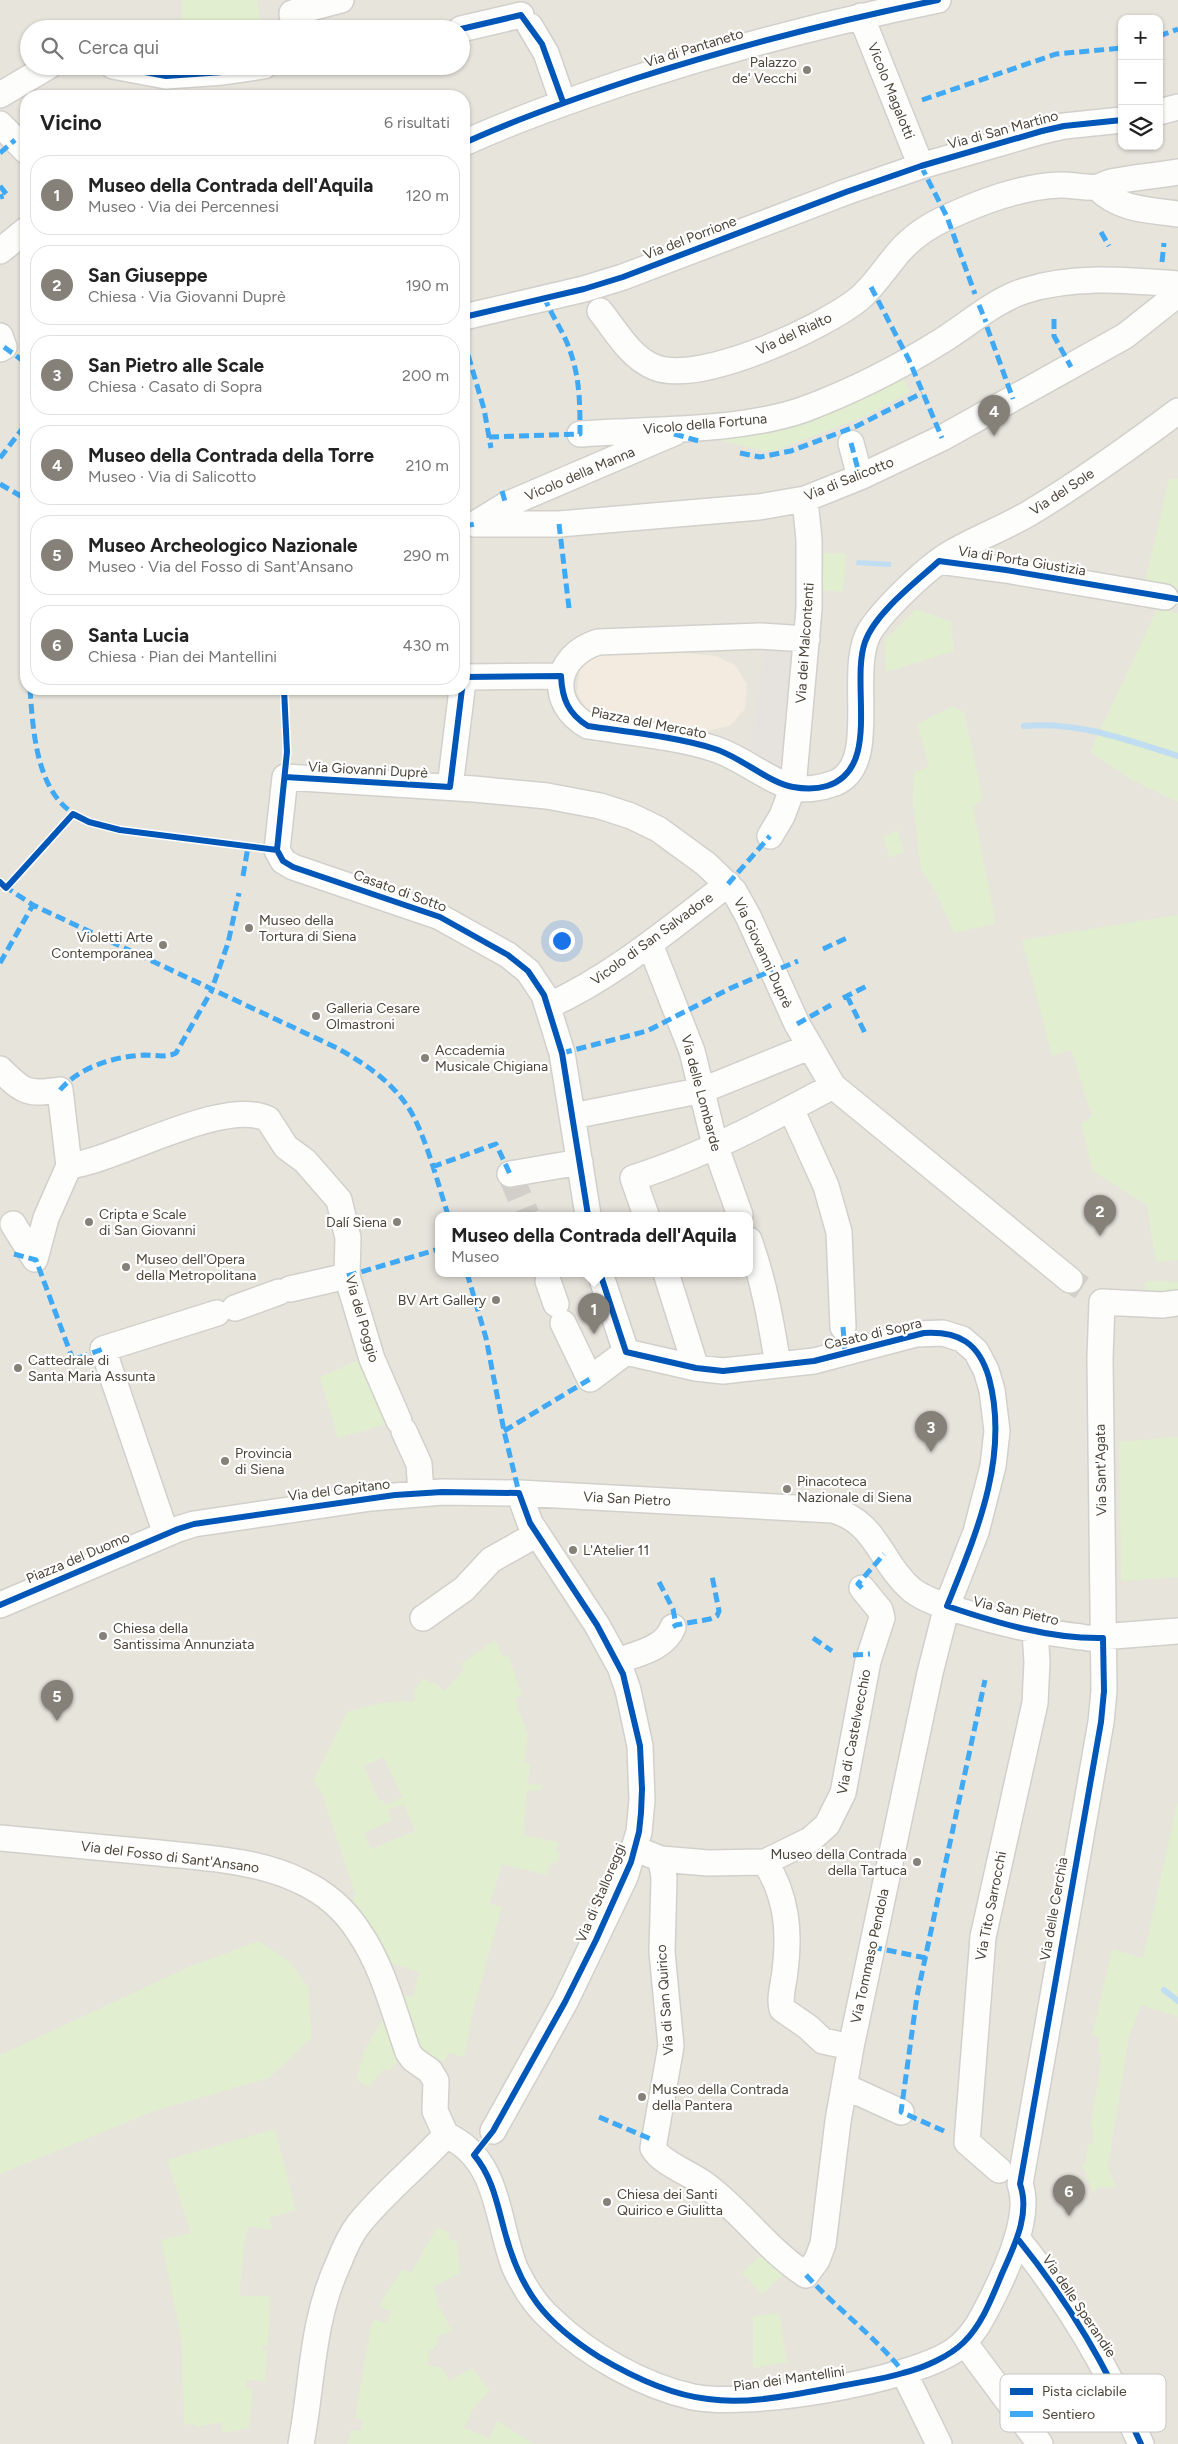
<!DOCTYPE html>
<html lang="it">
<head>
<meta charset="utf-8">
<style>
  body { margin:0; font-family:Figtree,sans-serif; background:#f6f6f6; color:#222 }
  .controls { position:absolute; right:15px; top:15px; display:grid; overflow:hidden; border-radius:10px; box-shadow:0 1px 4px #0004 }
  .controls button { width:45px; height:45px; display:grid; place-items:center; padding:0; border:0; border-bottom:1px solid #e0e0e0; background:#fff; color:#222; font:25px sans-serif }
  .you { position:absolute; left:561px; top:940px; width:18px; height:18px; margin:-12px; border:4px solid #fff; border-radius:50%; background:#1a73e8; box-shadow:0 0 0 8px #1a73e833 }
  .badge { display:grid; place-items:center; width:32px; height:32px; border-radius:50%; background:#868178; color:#fff; font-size:16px; font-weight:700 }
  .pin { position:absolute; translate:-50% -41px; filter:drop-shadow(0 1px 2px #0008) }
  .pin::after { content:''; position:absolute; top:26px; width:18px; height:15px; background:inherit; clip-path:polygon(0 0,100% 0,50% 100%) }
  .popup { position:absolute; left:435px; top:1212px; width:318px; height:65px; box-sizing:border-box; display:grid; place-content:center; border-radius:10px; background:#fff; filter:drop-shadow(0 1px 4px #0005); font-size:16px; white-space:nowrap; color:#767676 }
  .popup b { font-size:19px; color:#222 }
  .popup::after { content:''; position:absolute; left:50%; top:100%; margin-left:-10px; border:10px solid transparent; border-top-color:#fff }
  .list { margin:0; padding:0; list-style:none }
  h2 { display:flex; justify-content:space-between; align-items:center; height:65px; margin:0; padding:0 20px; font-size:21px }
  h2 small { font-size:16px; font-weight:400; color:#767676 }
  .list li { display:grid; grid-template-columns:32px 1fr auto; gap:15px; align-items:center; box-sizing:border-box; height:80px; margin:0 10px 10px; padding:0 10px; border:1px solid #e0e0e0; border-radius:20px }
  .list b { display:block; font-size:19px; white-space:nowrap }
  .list p { margin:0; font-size:16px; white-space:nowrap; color:#767676 }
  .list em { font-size:16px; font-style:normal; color:#767676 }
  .icon { flex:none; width:28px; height:28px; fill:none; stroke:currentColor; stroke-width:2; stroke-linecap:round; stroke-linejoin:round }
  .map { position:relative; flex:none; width:1178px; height:2444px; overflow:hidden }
  .search { position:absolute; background:#fff; box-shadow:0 1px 4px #0004; left:20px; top:20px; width:450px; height:55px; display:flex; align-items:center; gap:12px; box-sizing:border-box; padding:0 18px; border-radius:28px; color:#767676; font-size:19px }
  .panel { position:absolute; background:#fff; box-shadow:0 1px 4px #0004; left:20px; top:90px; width:450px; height:605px; border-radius:20px }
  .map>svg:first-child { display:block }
  .residential { fill:#e7e4dc; fill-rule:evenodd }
  .commercial { fill:#f3ebdf }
  .green { fill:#e1eecf; fill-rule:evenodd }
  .parking { fill:#e6e3df }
  .water { fill:#c0ddf1 }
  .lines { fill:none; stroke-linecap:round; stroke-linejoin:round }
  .stream { stroke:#c0ddf1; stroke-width:6 }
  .minor-tunnel { stroke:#d2cfca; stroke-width:25; stroke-dasharray:25 12; stroke-linecap:butt }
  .minor-casing { stroke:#d2d0cb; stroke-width:28 }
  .minor { stroke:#fdfdfc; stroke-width:25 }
  .quiet { stroke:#3fa9f5; stroke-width:5; stroke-dasharray:10 5; stroke-linecap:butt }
  .cycleway-casing { stroke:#fff; stroke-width:9 }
  .cycleway { stroke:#0057b8; stroke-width:6 }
  .poi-dot { fill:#868178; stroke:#fff; stroke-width:2 }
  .labels { text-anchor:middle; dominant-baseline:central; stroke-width:4.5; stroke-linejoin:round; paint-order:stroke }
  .street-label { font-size:14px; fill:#4b4439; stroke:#fff }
  .poi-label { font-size:14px; fill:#4b4439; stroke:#fff; text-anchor:start }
  .key { fill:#fff; stroke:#c9c7c4; stroke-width:1 }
  .key-label { font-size:14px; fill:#4b4439 }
</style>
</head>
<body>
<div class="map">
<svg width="1178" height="2444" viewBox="0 0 1178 2444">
  <rect width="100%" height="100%" fill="#f4f2ee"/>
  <!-- residential -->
  <path class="residential" d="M0,0H1178V2444H0ZM1122,19H1159V146H1122ZM29,29H461V66H29ZM26,96H464V689H26ZM439,1215H749V1273H439Z"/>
  <!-- commercial -->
  <path class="commercial" d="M618,646L716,656L735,665L747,684L745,709L730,726L707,731L611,722L589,714L577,693L580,670L595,652Z"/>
  <!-- green -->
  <path class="green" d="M182,0H257L261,26L182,29Z
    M901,373L910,392L868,415L777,450L763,451L700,435Z
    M1169,479H1178V588L1145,582Z
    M824,553L846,554L843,592L822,590Z
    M916,609L951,622L954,651L886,672L885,640Z
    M1157,609L1178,613V802L1134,781L1090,752Z
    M952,707L964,712L983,799L973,807L994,913V924L954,933L936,892L921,870L913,803L914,772L929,767L917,724Z
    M897,830L905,851L890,858L883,837Z
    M1178,915V1260L1156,1262L1147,1205L1093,1171L1081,1124L1092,1116L1071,1050L1052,1056L1022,940Z
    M1145,1281L1178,1282V1295H1146Z
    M366,1357L391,1423L338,1438L320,1377Z
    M1178,1437V1577L1121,1581L1119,1442Z
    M495,1640L503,1657L508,1655L522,1695L515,1699L528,1736L524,1762L530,1764L528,1784L542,1785V1790L527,1791L523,1835L558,1842L556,1852L560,1853L557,1863L551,1862L546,1875L502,1864L490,1904L502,1906L473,2012L464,2057L448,2053L445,2061L427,2059L415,2051L351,1906L355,1894L321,1791L313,1781L347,1712L380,1703L414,1701L415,1690L423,1678L431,1684L433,1682L444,1691L464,1670L461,1664ZM384,1757L402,1797L386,1805L383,1800L379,1801L364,1766ZM404,1804L415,1831L371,1849L364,1833L392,1821L388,1810ZM387,1962L419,1972L413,1997L395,1993Z
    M1178,1800V2017L1141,2005L1129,2037L1108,2166L1116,2188L1100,2187L1093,2192L1082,2165L1086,2163L1088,2144L1094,2143L1091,2122L1100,2072L1101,2054H1098L1100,2037L1092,2036L1112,1949L1143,1958Z
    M259,1941L290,1962L308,1987L312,2037L269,2078L154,2111L0,2174V2055L191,1966Z
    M386,2014L399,2050L395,2054L400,2058L389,2071L385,2068L368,2087L356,2079L365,2049Z
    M275,2129L296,2210L269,2218L273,2230L249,2226L244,2246L240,2290L241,2296H270L268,2345L263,2346V2351H267L265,2381L247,2380L246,2388L253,2389L249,2428L222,2433V2422L195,2427L194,2423L184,2425L182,2343L161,2240L191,2233L167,2160Z
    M437,2227L450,2233L447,2238L457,2242L460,2273L433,2287L439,2300L437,2302L452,2331L438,2336V2345L434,2346V2350L429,2349L428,2366L441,2367L450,2381L472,2368L490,2390L473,2409L464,2427L489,2439L497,2421L534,2444H348L351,2430L361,2431L363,2420L355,2418L371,2326L374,2319L386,2323L391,2311L379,2307L389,2289L403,2269L411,2273Z
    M764,2252L786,2272L762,2294L742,2273Z
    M779,2313L787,2362L753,2368V2317Z"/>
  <!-- parking -->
  <path class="parking" d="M766,643L798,647L781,766L749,762Z"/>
  <!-- water -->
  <path class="water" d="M857,560L891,562V567L856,565Z"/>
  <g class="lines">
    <!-- stream -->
    <path class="stream" d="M1024,726C1078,721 1127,740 1178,756
      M1164,1990L1178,2001"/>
    <!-- minor-tunnel -->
    <path class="minor-tunnel" d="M510,1174L527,1215
      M1070,1280L1082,1288"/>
    <defs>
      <path id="minor" d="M861,16L921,166
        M530,26L546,53L563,102
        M294,29L292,13L341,0
        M461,29L521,15
        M113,66L166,76L223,72L264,66
        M0,95L49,66
        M1159,112L1178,107
        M0,124L26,151
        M464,143C519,118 576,98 634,79C734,47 835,21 938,0
        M1097,187C1118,210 1149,210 1178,214
        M0,251L26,230
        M600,311C616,331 630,357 654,367C699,386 825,327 860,298C875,285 886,267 899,252C912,237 930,225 948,217C983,201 1020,187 1059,185C1071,184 1087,189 1097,187C1101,187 1106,183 1111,182C1133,177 1156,176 1178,172
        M464,317L584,289L623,277L846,192L921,166L1042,131L1064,126L1122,120
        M0,336L4,347L0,349
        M580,434C648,429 741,432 805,409C853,391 900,367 943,340C970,323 994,301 1024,291C1073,275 1127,280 1178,284
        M851,443L860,477
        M475,524H559L759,507L805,499L860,477L942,438L1125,336L1178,294
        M475,524L506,505L674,433
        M939,561L1006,570L1165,597
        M807,639L760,636L598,642C554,656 547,703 588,726C627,732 678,737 715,749C742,758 764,778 791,787C804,791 822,788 835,783C882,764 845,668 871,629C887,606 928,566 953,552C977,538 1004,528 1028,514C1080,483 1130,447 1178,411
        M464,677L561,676
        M450,787L462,689
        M770,836L782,816L793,787L809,609V540L805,499
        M650,944L692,1051L715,1145L740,1215
        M548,1006C614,976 670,928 728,884
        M0,1069C23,1092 27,1095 60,1090L69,1166L46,1218L35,1259
        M791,1109L826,1186L839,1232L843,1327
        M573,1116L703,1090L809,1047
        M69,1166C118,1160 223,1097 268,1119L286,1147L305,1161L339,1200L348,1238L347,1276L372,1359L399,1421
        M510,1174L580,1162
        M588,1215L562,1053L544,995L528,971L508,955L440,917L293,867L283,861L277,850L285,777L474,789L547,796L600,806L631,816L658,829L706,864L734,891L748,916L797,1024L833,1086L1070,1280
        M646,1215L633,1178C703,1156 768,1121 833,1086
        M13,1224L35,1259
        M749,1240C764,1281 771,1322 778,1365
        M600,1273L626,1352
        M666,1273L696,1368
        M548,1281L556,1304
        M290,1289L347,1276
        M1102,1302L1162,1305L1178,1303
        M235,1308L279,1292
        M563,1323L590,1379L626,1352
        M626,1352L696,1368L723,1371L814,1361L916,1334L943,1333L962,1339L976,1351L986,1370L992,1390L997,1431L993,1466L976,1532L947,1606L930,1673L851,2047L838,2121L823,2244L817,2260L806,2275C765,2248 741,2210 703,2183C689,2173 660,2162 653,2148L671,2046L662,1952L664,1878L661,1859
        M404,1431L419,1464L421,1493
        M166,1534L103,1349L217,1313
        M0,1605L178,1529L194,1524L371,1498L442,1492L519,1493L833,1510C878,1523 880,1563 912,1590C925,1600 942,1605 957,1610C998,1623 1038,1632 1081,1637
        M423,1618L464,1589L491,1560L537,1534
        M1088,1638L1178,1631
        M617,1661C636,1654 665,1649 673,1627
        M0,1838C53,1843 106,1848 159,1853C205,1858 257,1860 300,1881C324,1892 345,1910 359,1932C383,1967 394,2012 408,2052L413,2059L430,2071L436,2081L435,2111L446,2135
        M646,1853L661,1859L708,1863L765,1862L810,1840L827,1825L843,1793L868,1661L882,1618L880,1610L862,1588
        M765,1862C787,1896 790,1932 785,1971C784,1982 779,1998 782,2009L808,2027L823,2041L851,2047
        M844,2086L901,2112
        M493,2131L565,2002L625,1877L639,1832L642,1800L640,1746L628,1690L620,1667L597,1625L530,1523L519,1493
        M446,2135C500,2159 496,2220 515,2268C524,2287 535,2305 551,2319C588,2355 643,2386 693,2397C749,2408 908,2382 955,2350C967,2341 977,2328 984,2314C1001,2282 1033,2219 1020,2184L1101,1722L1104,1691L1100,1358L1102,1302
        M999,2170L967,2142L983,1937L1035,1703L1037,1662L1035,1631
        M1017,2238C1071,2305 1106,2366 1141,2444
        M964,2342L1040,2444
        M904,2373L939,2444
        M301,2444C313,2381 311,2322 339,2262C344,2249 350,2236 358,2225C384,2192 418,2166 446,2135"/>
    </defs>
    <!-- minor casing -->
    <use href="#minor" class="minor-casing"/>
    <!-- minor -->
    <use href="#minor" class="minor"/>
    <!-- quiet -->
    <path class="quiet" d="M1159,36L1178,29
      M922,100L1056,54L1122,48
      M0,153L15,140
      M921,166L947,217L975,294
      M0,186L7,195L0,197
      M1101,232L1109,246
      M1162,262L1164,243
      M871,287L909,360L942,438
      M979,305L986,322
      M1054,319V336L1071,367
      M987,327L1013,399
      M464,341L484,409L491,448
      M4,347L26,363
      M674,434L699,441
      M489,437L580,434C580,404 580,377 569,348C563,331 552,316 545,299
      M851,443L860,477
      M740,453L760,457L791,451L857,426L922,393
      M0,458L26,424
      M0,484L26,499
      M502,491L506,505
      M559,524L569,608
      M464,526L475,524
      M26,620V645
      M30,689C33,730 36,792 76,815
      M243,876L248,847
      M728,884L770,836
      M4,886L33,905L337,1048C364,1063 391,1081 408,1107C425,1133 438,1184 448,1215
      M823,949L847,938
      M0,963L33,905
      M781,968L798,961
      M214,983L228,943L239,893
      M847,996L865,1033
      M843,998L869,985
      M797,1024L831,1005
      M562,1053L647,1031L731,988L773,970
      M60,1090C79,1067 116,1056 145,1055C155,1055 166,1058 176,1053L212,990
      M432,1167L496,1144L510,1174
      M14,1254L36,1260L73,1360L103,1349
      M467,1273L486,1338L504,1431L519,1493
      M347,1276L439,1249
      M843,1327L845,1353
      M504,1431L590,1379
      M659,1582L673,1609L676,1625
      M862,1588L858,1584L884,1554
      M673,1627L676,1625L710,1619L717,1616L719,1611L712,1576
      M813,1638L832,1651
      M853,1655L870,1654
      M872,1947L926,1958
      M599,2117L653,2140
      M944,2131L901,2112L917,1996L985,1680
      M806,2275C837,2309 876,2337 904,2373"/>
    <defs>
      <path id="cycleway" d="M461,29L521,15L542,44L563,102
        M113,66L166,76L223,72L264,66
        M464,143C519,118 576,98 634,79C734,47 835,21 938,0
        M464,317L584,289L623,277L846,192L921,166L1042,131L1064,126L1122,120
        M464,677L561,676C562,698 568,714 588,726C627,732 678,737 715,749C741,757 769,783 793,787C804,789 817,789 827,786C882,769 850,684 865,642C875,613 916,582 939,561L1006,570L1178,599
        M285,777L450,787L462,689
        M277,850L283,861L293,867L440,917L508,955L528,971L544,995L562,1053L588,1215
        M277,850L287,752L284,689
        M0,882L6,888L73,814L89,822L120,830L277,850
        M0,1605L178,1529L194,1524L395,1495L442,1492L519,1493L530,1523L597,1625L623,1674L640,1746L642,1789L641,1813L639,1832L631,1862L596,1940L565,2002L493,2131L474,2155C492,2176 497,2203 504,2229C520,2291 545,2323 599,2357C631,2376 671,2395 708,2399C750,2405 795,2394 836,2387C858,2382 881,2380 903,2373C923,2368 949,2357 964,2342C984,2322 993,2294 1004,2269C1016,2242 1030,2213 1020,2184L1101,1722L1104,1691L1103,1638C1050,1639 997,1623 947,1606C976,1534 1010,1457 989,1378C979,1343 959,1331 924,1333L814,1361L723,1371L696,1368L626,1352L600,1273
        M1017,2238C1071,2305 1106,2366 1141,2444"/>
    </defs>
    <!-- cycleway casing -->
    <use href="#cycleway" class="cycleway-casing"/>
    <!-- cycleway -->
    <use href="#cycleway" class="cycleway"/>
  </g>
  <!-- markers -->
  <g class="poi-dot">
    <circle cx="807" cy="70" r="5"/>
    <circle cx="249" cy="928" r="5"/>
    <circle cx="163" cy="945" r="5"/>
    <circle cx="316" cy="1016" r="5"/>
    <circle cx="425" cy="1058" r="5"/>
    <circle cx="89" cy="1222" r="5"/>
    <circle cx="397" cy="1222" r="5"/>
    <circle cx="126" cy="1267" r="5"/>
    <circle cx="496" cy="1300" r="5"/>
    <circle cx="18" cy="1368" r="5"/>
    <circle cx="225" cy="1461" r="5"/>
    <circle cx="787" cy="1489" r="5"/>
    <circle cx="573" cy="1550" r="5"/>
    <circle cx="103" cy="1636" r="5"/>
    <circle cx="917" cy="1862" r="5"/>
    <circle cx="642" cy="2097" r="5"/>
    <circle cx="607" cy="2202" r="5"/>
  </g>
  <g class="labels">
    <!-- street labels -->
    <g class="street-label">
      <text transform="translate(694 48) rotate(-17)">Via di Pantaneto</text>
      <text transform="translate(891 91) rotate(68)">Vicolo Magalotti</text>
      <text transform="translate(1003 130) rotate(-15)">Via di San Martino</text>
      <text transform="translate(690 238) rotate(-21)">Via del Porrione</text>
      <text transform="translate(794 334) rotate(-25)">Via del Rialto</text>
      <text transform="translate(705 424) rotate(-5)">Vicolo della Fortuna</text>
      <text transform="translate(580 474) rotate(-23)">Vicolo della Manna</text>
      <text transform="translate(849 479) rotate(-22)">Via di Salicotto</text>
      <text transform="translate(1062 492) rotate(-33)">Via del Sole</text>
      <text transform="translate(1022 561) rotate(9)">Via di Porta Giustizia</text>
      <text transform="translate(805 643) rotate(-86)">Via dei Malcontenti</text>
      <text transform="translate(649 723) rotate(11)">Piazza del Mercato</text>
      <text transform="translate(368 770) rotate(3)">Via Giovanni Duprè</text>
      <text transform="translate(400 891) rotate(20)">Casato di Sotto</text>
      <text transform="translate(652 939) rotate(-36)">Vicolo di San Salvadore</text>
      <text transform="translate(763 953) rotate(65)">Via Giovanni Duprè</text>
      <text transform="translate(701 1093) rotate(75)">Via delle Lombarde</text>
      <text transform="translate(362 1319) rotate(74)">Via del Poggio</text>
      <text transform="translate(873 1334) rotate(-13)">Casato di Sopra</text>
      <text transform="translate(1101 1470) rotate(-91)">Via Sant'Agata</text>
      <text transform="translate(339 1490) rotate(-7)">Via del Capitano</text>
      <text transform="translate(627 1499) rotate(3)">Via San Pietro</text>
      <text transform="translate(78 1558) rotate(-23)">Piazza del Duomo</text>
      <text transform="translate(1016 1611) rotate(13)">Via San Pietro</text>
      <text transform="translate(854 1732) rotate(-79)">Via di Castelvecchio</text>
      <text transform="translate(170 1857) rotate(7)">Via del Fosso di Sant'Ansano</text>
      <text transform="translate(601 1893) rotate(-67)">Via di Stalloreggi</text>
      <text transform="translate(991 1906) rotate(-79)">Via Tito Sarrocchi</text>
      <text transform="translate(1054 1909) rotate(-80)">Via delle Cerchia</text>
      <text transform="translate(870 1956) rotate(-78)">Via Tommaso Pendola</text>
      <text transform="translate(665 2000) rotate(-94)">Via di San Quirico</text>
      <text transform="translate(1079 2306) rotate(56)">Via delle Sperandie</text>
      <text transform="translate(789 2379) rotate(-8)">Pian dei Mantellini</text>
    </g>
    <!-- poi labels -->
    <g class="poi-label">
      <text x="797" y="62" text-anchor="end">Palazzo<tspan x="797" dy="16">de' Vecchi</tspan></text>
      <text x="259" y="920">Museo della<tspan x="259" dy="16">Tortura di Siena</tspan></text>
      <text x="153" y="937" text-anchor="end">Violetti Arte<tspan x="153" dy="16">Contemporanea</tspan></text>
      <text x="326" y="1008">Galleria Cesare<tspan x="326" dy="16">Olmastroni</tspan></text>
      <text x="435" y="1050">Accademia<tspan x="435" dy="16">Musicale Chigiana</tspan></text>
      <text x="99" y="1214">Cripta e Scale<tspan x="99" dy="16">di San Giovanni</tspan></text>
      <text x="387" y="1222" text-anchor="end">Dalí Siena</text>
      <text x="136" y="1259">Museo dell'Opera<tspan x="136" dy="16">della Metropolitana</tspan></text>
      <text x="486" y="1300" text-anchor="end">BV Art Gallery</text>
      <text x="28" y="1360">Cattedrale di<tspan x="28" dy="16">Santa Maria Assunta</tspan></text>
      <text x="235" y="1453">Provincia<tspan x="235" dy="16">di Siena</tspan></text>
      <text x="797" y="1481">Pinacoteca<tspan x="797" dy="16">Nazionale di Siena</tspan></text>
      <text x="583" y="1550">L'Atelier 11</text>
      <text x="113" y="1628">Chiesa della<tspan x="113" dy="16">Santissima Annunziata</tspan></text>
      <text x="907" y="1854" text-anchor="end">Museo della Contrada<tspan x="907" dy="16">della Tartuca</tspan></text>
      <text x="652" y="2089">Museo della Contrada<tspan x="652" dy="16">della Pantera</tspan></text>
      <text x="617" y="2194">Chiesa dei Santi<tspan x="617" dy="16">Quirico e Giulitta</tspan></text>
    </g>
  </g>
  <!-- legend -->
  <rect x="1000" y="2374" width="166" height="58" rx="8" class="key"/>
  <rect x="1010" y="2388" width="23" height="7" fill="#0057b8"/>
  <rect x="1010" y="2411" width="23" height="6" fill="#3fa9f5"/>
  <g class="key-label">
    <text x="1042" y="2396">Pista ciclabile</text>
    <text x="1042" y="2419">Sentiero</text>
  </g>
</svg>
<div class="controls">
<button>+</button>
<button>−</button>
<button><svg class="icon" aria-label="layers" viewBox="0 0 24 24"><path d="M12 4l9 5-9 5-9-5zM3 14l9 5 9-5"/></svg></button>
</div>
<div class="you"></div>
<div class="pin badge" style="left:594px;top:1334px">1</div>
<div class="popup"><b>Museo della Contrada dell'Aquila</b>Museo</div>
<div class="pin badge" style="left:1100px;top:1236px">2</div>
<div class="pin badge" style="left:931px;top:1452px">3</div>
<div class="pin badge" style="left:994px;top:436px">4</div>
<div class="pin badge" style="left:57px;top:1721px">5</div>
<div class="pin badge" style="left:1069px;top:2216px">6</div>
<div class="search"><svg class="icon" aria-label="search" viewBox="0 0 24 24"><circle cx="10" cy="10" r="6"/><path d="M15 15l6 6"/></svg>Cerca qui</div>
<section class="panel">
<h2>Vicino<small>6 risultati</small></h2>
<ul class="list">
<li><span class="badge">1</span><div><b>Museo della Contrada dell'Aquila</b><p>Museo · Via dei Percennesi</p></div><em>120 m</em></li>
<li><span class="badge">2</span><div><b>San Giuseppe</b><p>Chiesa · Via Giovanni Duprè</p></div><em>190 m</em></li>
<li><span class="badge">3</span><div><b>San Pietro alle Scale</b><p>Chiesa · Casato di Sopra</p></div><em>200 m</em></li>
<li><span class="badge">4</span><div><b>Museo della Contrada della Torre</b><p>Museo · Via di Salicotto</p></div><em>210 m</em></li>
<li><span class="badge">5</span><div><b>Museo Archeologico Nazionale</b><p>Museo · Via del Fosso di Sant'Ansano</p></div><em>290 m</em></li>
<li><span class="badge">6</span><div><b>Santa Lucia</b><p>Chiesa · Pian dei Mantellini</p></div><em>430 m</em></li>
</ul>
</section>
</div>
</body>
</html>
